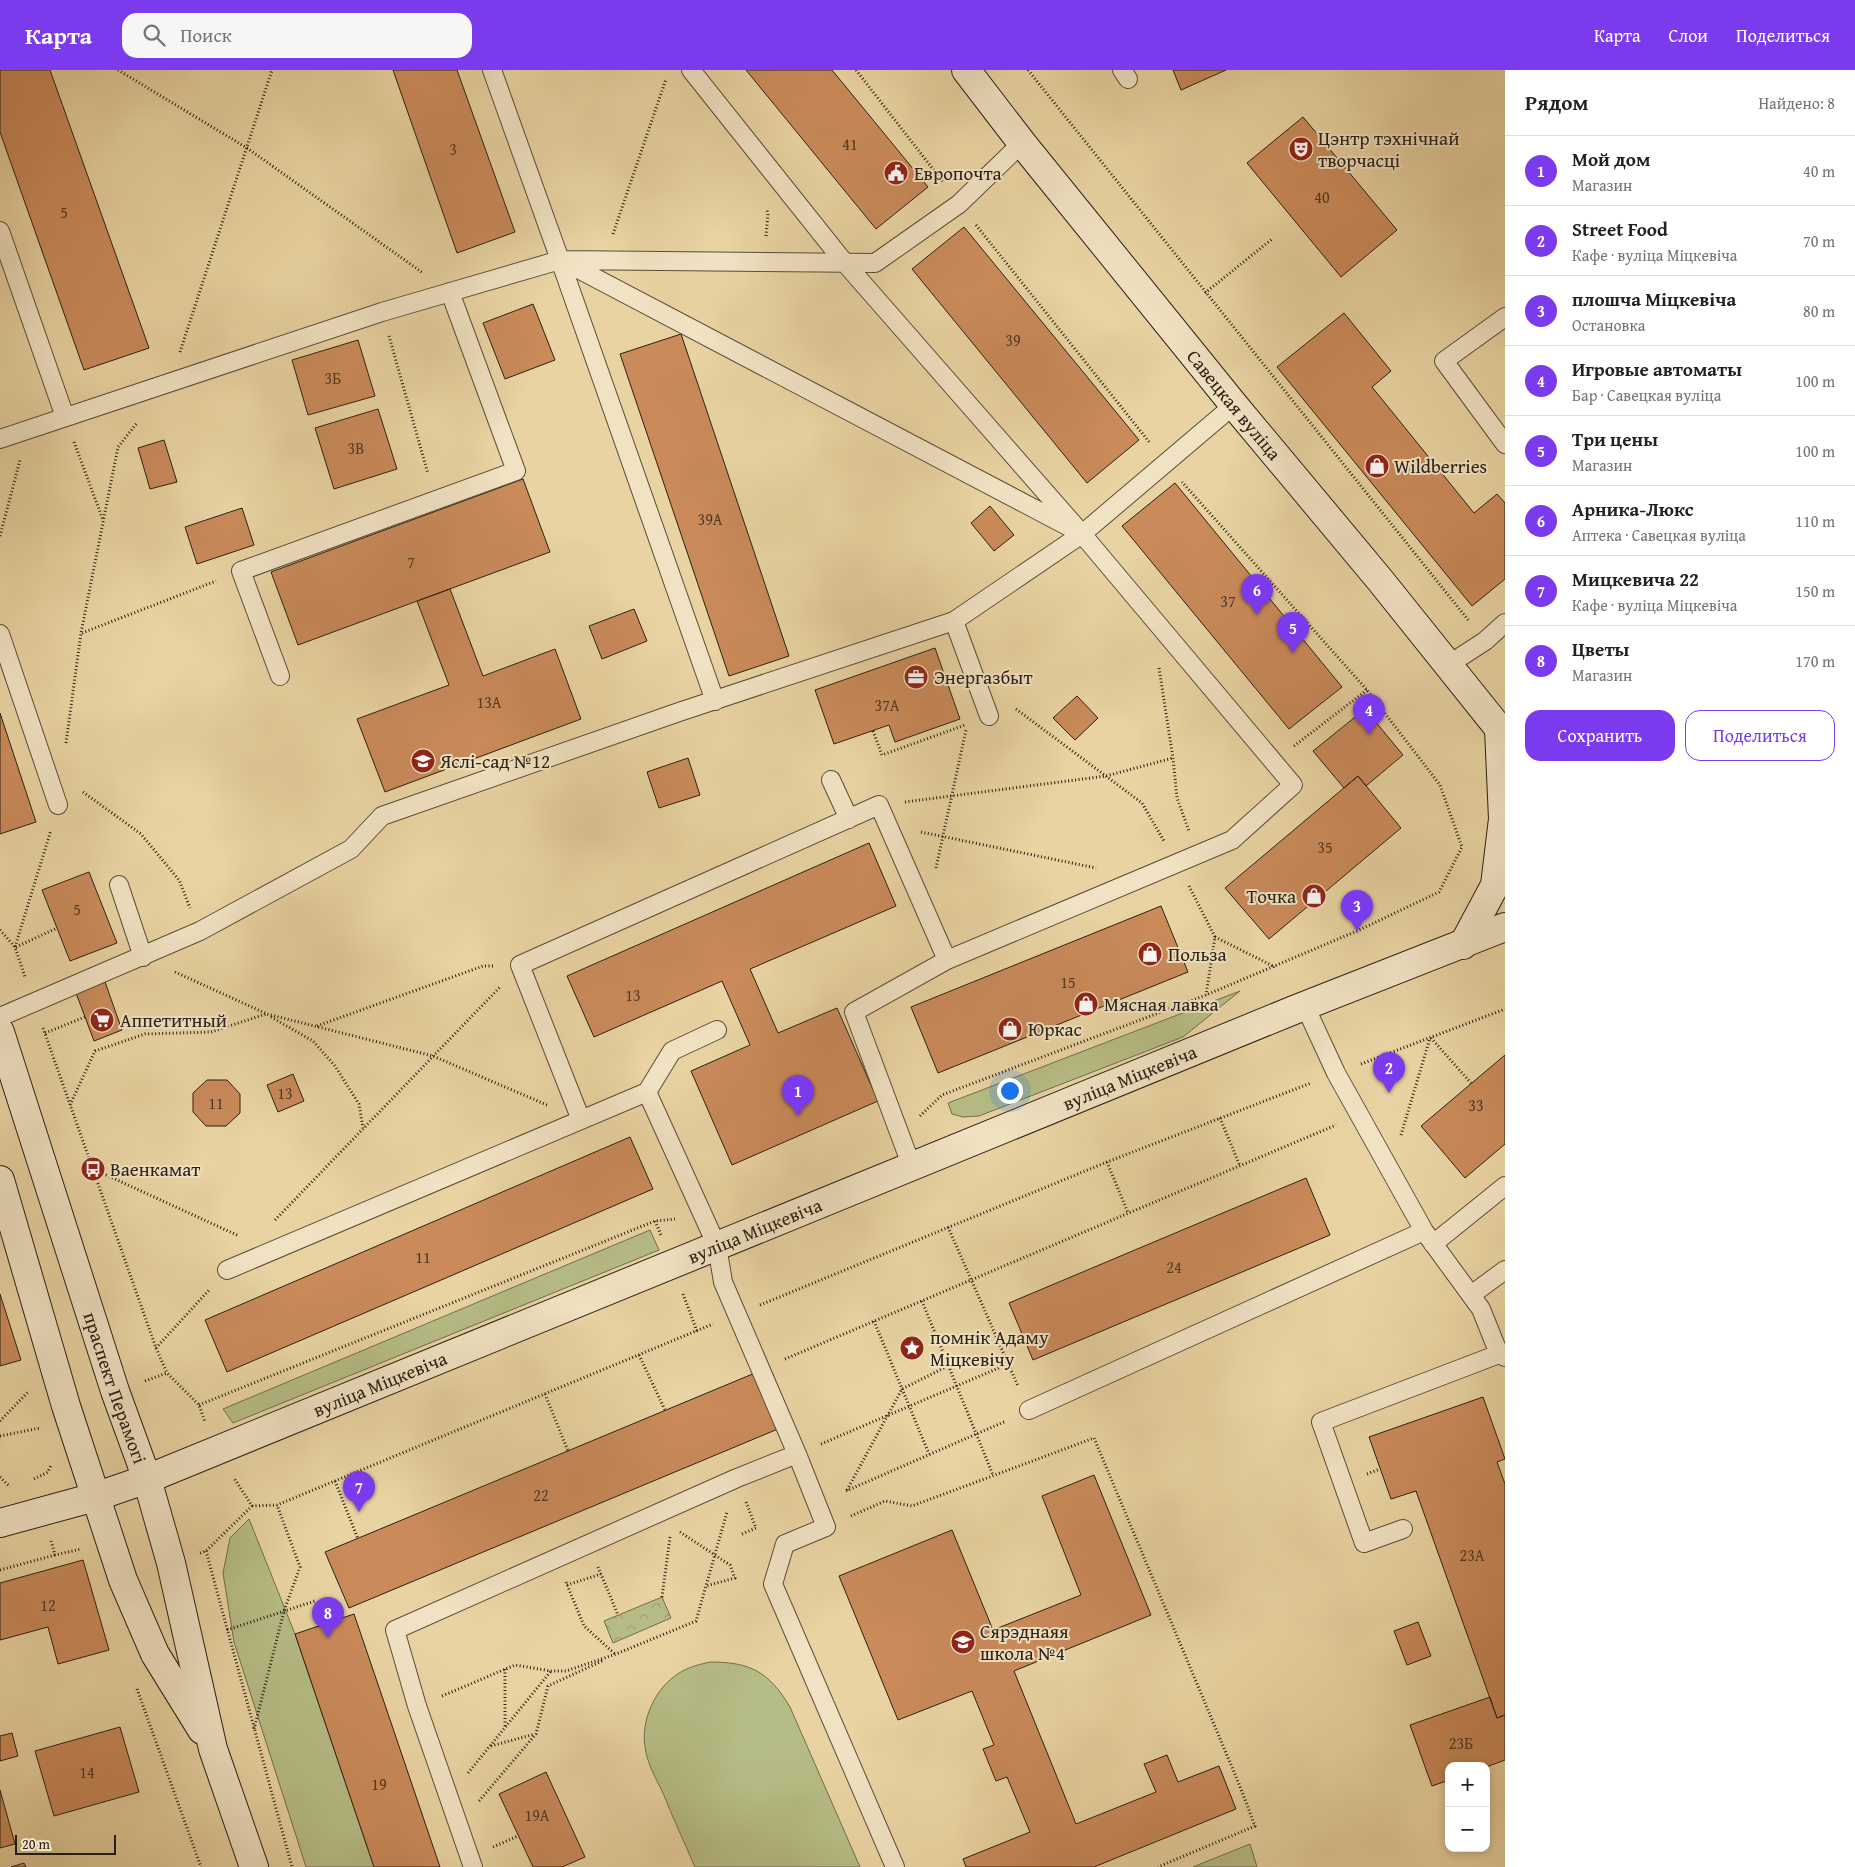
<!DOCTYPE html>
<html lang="ru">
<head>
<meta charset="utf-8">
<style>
  body { margin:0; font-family:"Gentium Book Plus",serif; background:#f6f6f6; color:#202124 }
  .controls { position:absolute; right:15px; bottom:15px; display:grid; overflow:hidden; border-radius:10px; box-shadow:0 2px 8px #0003 }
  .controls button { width:45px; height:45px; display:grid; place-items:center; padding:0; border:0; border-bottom:1px solid #e0e0e0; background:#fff; color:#202124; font:25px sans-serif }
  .scale { position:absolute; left:15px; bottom:12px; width:101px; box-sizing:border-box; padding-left:5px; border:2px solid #292015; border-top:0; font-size:14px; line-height:18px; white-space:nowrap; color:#292015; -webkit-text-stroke:4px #f1e2c3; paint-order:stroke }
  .you { position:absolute; left:1009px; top:1020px; width:18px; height:18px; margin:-12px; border:4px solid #fff; border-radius:50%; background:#1a73e8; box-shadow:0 0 0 8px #1a73e833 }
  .badge { display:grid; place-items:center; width:32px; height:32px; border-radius:50%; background:#7c3aed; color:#fff; font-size:16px; font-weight:700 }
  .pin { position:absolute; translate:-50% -41px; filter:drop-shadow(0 1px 2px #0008) }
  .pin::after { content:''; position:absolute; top:26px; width:18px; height:15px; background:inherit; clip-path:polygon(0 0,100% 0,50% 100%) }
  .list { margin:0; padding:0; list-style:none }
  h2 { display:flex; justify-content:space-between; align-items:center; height:65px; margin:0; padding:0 20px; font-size:21px }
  h2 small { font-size:16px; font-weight:400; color:#757577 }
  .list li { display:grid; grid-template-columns:32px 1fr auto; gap:15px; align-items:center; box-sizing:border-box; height:70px; padding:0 20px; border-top:1px solid #e0e0e0 }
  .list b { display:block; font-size:19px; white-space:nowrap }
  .list p { margin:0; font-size:16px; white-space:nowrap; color:#757577 }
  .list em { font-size:16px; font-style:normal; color:#757577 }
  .actions { display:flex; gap:10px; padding:15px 20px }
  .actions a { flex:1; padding:11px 0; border:1px solid #7c3aed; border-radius:15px; text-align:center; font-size:18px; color:#7c3aed }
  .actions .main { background:#7c3aed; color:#fff }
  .icon { flex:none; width:28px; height:28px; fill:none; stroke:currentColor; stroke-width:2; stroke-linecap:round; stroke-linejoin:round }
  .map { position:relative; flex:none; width:1505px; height:1797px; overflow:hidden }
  header { display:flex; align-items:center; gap:30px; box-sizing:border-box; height:70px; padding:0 25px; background:#7c3aed; color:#fff }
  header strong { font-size:24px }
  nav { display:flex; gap:28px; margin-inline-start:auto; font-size:18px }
  .search { width:350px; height:45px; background:#f6f6f6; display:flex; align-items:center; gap:12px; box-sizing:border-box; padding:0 18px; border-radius:15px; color:#757577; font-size:19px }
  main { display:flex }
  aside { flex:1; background:#fff }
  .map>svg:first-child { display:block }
  .grass { fill:#b6bc85; stroke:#706e4d }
  .forest { fill:url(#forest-crowns); stroke:#706e4d }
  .building { fill:#ca8a5a; stroke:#292015 }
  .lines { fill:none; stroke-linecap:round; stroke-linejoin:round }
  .service-casing { stroke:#594d38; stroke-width:20 }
  .secondary-casing { stroke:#292015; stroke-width:30 }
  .path { stroke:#292015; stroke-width:3; stroke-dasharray:1 2.5; stroke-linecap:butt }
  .service { stroke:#f1e2c3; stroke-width:18 }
  .secondary { stroke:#f1e2c3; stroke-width:28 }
  .labels { text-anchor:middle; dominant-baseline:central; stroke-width:4; stroke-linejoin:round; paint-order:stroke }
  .number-label { font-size:16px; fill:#513a26 }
  .poi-label { font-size:19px; fill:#292015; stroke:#f1e2c3; text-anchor:start }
  .street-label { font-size:19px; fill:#292015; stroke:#f1e2c3 }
</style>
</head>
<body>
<header>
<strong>Карта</strong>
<div class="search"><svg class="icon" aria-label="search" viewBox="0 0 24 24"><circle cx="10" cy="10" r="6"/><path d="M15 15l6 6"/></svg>Поиск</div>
<nav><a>Карта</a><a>Слои</a><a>Поделиться</a></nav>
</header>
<main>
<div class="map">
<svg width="1505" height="1797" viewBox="0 0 1505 1797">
  <defs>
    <pattern id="forest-crowns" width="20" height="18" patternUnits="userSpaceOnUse" patternTransform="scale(1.25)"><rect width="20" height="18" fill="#b6bc85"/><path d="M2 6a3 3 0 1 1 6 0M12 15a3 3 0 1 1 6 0" fill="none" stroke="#9ca172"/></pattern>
  </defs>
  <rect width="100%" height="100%" fill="#e9d3a2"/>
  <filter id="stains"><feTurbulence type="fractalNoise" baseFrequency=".004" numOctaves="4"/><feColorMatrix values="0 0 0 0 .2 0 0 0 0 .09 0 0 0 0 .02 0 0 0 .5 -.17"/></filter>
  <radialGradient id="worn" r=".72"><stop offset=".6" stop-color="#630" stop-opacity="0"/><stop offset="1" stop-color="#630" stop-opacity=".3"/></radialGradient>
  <!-- grass -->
  <path class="grass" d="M1240,921L1183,967L979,1046L963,1047L952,1044L948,1033Z
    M650,1160L659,1180L233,1353L223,1339Z
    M249,1449L295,1564L374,1797H306L234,1572L223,1503L230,1468Z
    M710,1592C751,1592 769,1602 790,1637L860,1797H695C684,1772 673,1748 663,1723C656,1709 647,1693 645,1677C641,1651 654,1621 675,1606C685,1598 697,1595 710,1592Z
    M1250,1774L1257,1797H1193Z"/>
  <!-- forest -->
  <path class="forest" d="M662,1527L671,1548L613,1573L604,1551Z"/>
  <!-- building -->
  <path class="building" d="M0,0H50L149,278L84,300L0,62Z
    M393,0H457L515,162L457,183Z
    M746,0H832L928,117L876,159Z
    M1173,0H1226L1181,20Z
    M1303,47L1397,160L1341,207L1247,93Z
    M964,157L1139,370L1087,413L912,199Z
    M533,234L555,290L505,309L483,253Z
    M1344,243L1391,301L1372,317L1474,443L1497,424L1505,433V509L1472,536L1277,297Z
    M681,264L789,586L729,606L620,284Z
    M358,270L375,326L308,345L292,290Z
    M378,339L397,399L334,419L315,358Z
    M164,370L177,412L150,419L138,378Z
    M523,409L550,482L298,575L271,502Z
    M1175,413L1342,617L1289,659L1122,456Z
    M990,436L1014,465L994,481L971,453Z
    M242,438L254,475L197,494L185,457Z
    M450,519L483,606L555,579L581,649L385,722L357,649L449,615L417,531Z
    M634,539L647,571L602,589L589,556Z
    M935,578L960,649L895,672L889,655L834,674L815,620Z
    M1077,626L1098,648L1075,670L1053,648Z
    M1365,639L1403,685L1366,716L1358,706L1344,718L1313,681Z
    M0,643L36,752L0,764Z
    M688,688L700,725L659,738L647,702Z
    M1358,706L1401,758L1269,869L1225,818Z
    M869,773L896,836L750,899L778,963L837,938L878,1031L732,1095L691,1001L750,975L722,911L594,967L567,906Z
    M89,802L117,873L70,891L42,820Z
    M1161,836L1188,902L938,1003L911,937Z
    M105,912L122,960L94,971L76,923Z
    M1505,985V1074L1465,1108L1421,1056Z
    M293,1004L304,1031L278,1042L267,1015Z
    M207,1010H227L240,1024V1043L226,1056H206L193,1042V1023Z
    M630,1067L653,1119L227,1302L205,1250Z
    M1306,1108L1330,1165L1033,1290L1009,1233Z
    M0,1224L21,1290L0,1296Z
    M755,1303L778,1359L349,1538L325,1482Z
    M1483,1327L1505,1389L1497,1392L1505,1414V1645L1497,1648L1416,1421L1391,1429L1369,1367Z
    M1094,1405L1151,1545L1014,1601L1076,1754L1156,1722L1144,1694L1167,1685L1178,1712L1219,1696L1236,1739L1094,1797H966L963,1789L1030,1762L1007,1707L996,1711L983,1679L994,1675L972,1621L898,1650L839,1506L952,1460L993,1560L1081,1525L1042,1426Z
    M83,1490L109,1580L58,1594L48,1557L0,1570V1513Z
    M354,1544L384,1632L440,1797H374L295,1564Z
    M1418,1552L1431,1586L1407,1595L1394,1561Z
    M1490,1627L1497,1648L1505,1645V1690L1486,1697L1449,1696V1710L1432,1716L1410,1655Z
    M120,1657L139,1722L54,1746L35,1681Z
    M12,1663L18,1686L0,1691V1666Z
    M546,1702L585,1787L562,1797H533L499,1724Z
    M0,1720L15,1774L0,1778Z
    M24,1793L26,1797H11Z"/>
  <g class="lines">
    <defs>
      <path id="service" d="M492,0L560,190L715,631
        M691,0L844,192L1082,464L1293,715L1232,770L947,890L854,942L912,1097
        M1122,0L1128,9
        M0,161L65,347
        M563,191L1073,459
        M1505,247L1444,291L1505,374
        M0,369L382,242L560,190L875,193L959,134L1022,73
        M954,551L989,646
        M0,564L58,735
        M1448,595L1485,571L1505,553
        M280,606L241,501L516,401L450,222
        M831,710L849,749
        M119,815L143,887
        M1305,936L1336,1003L1424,1161L1481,1239L1499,1284L1505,1287
        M0,947L200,861L351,779L382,746L679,642L954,551L1082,464L1234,335
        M647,1022L717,1176L723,1212L797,1384L826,1457L785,1474L773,1514L895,1797
        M581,1050L520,895L879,735L947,890
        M1433,1174L1505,1116
        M227,1200L647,1022L672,981L717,960
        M1471,1225L1505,1200
        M1029,1340L1424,1161
        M1403,1459L1364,1473L1321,1352L1499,1284
        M473,1797L417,1636L395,1560L737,1408L797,1384"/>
      <g id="secondary">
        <path id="s1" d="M966,0L1022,73L1234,335L1380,510L1505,666"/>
        <path d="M1463,875L1495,815L1503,749L1499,659"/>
        <path id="s2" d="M0,962L115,1321L147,1409L171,1493L213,1679L254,1797"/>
        <path d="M0,1110L66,1336L123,1510L155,1584L202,1660"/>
        <path id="s3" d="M0,1453L95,1427L147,1409L1294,940L1505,857"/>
      </g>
    </defs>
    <!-- service casing -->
    <use href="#service" class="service-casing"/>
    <!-- secondary casing -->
    <use href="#secondary" class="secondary-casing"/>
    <!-- path -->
    <path class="path" d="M118,0L247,78L423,203
      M856,0L943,112
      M1028,0L1469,551
      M976,155L1150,373
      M613,164L666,9
      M766,166L768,144L767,140
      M1205,223L1272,169
      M389,266L428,404
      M180,282L272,0
      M74,372L103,450
      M0,466L20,390
      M82,563L216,511
      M1159,598L1173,688L1177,728L1189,761
      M1016,639L1142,733L1164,771
      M873,661L882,685L965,655
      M66,673L81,563L118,377L137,353
      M1294,676L1367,620
      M83,722L141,764L179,810L190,838
      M905,732L1106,706L1173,688
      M921,762L1096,798
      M936,798L966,660
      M1189,816L1215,867L1206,925
      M0,860L15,877L25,907
      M1215,867L1275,897
      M15,877L51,760
      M16,877L57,858
      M175,902L267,944L433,986L547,1035
      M271,947L313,971L335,996L359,1034L363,1058
      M317,956L483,896H495
      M43,958L156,1278L167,1303
      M45,963L85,947
      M1431,968L1471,1013
      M1361,994L1505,939
      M70,1035L95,981L145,964L211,962L266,944
      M920,1046L942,1025L1206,925L1357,861L1439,822L1462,777L1440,715L1367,620L1182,412
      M1220,1048L1240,1096
      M1401,1065L1430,968
      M1107,1092L1128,1143
      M93,1099L239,1166
      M275,1150L500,917
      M655,1151L661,1165
      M948,1157L1018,1316
      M683,1224L697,1261
      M922,1231L993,1405
      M760,1235L1107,1092L1311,1013
      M874,1251L929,1384
      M156,1278L209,1220
      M639,1285L665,1340
      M785,1289L1336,1055
      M145,1311L167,1303L199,1335L205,1352
      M545,1324L568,1381
      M199,1335L655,1151L675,1149
      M0,1351L29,1321
      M0,1366L40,1358
      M821,1374L1008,1294
      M1367,1404L1380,1399
      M0,1407L10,1417
      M34,1409L48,1402L51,1395
      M335,1411L358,1469
      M847,1420L902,1319L948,1296
      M846,1421L1006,1351
      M252,1436L277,1435L713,1254
      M851,1446L885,1431L912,1436L1094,1368L1239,1714L1255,1756L1158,1797
      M680,1462L730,1495L735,1508L706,1516
      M742,1464L756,1458L746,1432
      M51,1471L55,1485L81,1479
      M206,1481L292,1797
      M200,1483L206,1481L252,1436L234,1408
      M598,1497L618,1545
      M0,1500L55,1485
      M566,1512L584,1556L616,1585
      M567,1515L601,1504
      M662,1527L670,1467
      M227,1560L315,1531
      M505,1599V1657
      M137,1619L201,1797
      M442,1626L515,1595L551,1601H566L616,1584L696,1551L727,1442
      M254,1659L284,1541L300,1497L277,1435
      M491,1676L535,1664
      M468,1703L551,1601
      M479,1731L536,1664L548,1616L604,1590
      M493,1777L518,1766"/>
    <!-- service -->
    <use href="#service" class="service"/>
    <!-- secondary -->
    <use href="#secondary" class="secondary"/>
  </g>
  <!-- icons -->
  <defs>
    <symbol id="theatre-disc" viewBox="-11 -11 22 22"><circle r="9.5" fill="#8f2418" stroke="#f1e2c3"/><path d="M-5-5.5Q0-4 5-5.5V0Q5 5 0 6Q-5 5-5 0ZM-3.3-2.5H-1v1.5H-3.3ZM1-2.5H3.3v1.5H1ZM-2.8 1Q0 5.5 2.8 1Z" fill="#fff"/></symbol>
    <symbol id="civic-disc" viewBox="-11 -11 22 22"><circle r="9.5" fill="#8f2418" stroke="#f1e2c3"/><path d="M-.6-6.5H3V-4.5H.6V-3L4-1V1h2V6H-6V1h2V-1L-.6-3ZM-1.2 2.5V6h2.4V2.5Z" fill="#fff"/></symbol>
    <symbol id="shop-disc" viewBox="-11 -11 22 22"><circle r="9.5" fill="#8f2418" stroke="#f1e2c3"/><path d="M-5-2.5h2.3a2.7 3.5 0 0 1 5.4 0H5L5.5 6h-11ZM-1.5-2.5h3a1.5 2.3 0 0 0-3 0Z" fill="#fff"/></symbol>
    <symbol id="office-disc" viewBox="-11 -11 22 22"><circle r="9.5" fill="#8f2418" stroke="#f1e2c3"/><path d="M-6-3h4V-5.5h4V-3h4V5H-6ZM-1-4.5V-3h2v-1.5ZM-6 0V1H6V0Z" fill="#fff"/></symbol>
    <symbol id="school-disc" viewBox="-11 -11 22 22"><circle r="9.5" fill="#8f2418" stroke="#f1e2c3"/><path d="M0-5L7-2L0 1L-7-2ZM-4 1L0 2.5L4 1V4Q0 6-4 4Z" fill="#fff"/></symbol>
    <symbol id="supermarket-disc" viewBox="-11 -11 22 22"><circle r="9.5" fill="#8f2418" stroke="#f1e2c3"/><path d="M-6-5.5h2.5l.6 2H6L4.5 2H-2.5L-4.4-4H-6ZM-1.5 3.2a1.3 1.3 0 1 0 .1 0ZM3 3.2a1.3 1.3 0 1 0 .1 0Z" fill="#fff"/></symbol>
    <symbol id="bus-disc" viewBox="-11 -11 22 22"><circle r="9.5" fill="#8f2418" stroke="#f1e2c3"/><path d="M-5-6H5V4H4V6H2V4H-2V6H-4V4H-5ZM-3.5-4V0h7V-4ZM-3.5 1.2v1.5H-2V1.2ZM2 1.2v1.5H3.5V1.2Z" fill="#fff"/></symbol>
    <symbol id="sight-disc" viewBox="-11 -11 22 22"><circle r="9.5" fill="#8f2418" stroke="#f1e2c3"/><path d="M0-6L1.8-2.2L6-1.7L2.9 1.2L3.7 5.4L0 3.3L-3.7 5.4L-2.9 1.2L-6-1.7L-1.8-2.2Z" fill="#fff"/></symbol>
  </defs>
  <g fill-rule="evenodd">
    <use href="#theatre-disc" x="1287" y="65" width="28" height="28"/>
    <use href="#civic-disc" x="882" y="89" width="28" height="28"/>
    <use href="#shop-disc" x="1363" y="382" width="28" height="28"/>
    <use href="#office-disc" x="902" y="593" width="28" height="28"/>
    <use href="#school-disc" x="409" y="677" width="28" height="28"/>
    <use href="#shop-disc" x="1300" y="812" width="28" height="28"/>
    <use href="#shop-disc" x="1136" y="870" width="28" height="28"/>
    <use href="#shop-disc" x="1072" y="920" width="28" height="28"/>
    <use href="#supermarket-disc" x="88" y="936" width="28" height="28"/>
    <use href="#shop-disc" x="996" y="945" width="28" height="28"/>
    <use href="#bus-disc" x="79" y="1085" width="28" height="28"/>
    <use href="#sight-disc" x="898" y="1264" width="28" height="28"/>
    <use href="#school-disc" x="949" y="1558" width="28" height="28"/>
  </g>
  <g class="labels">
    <!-- number labels -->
    <g class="number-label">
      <text x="850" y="74">41</text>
      <text x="453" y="79">3</text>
      <text x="1322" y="127">40</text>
      <text x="64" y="142">5</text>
      <text x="1013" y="270">39</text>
      <text x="333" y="308">3Б</text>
      <text x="356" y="378">3В</text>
      <text x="710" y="449">39А</text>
      <text x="411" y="492">7</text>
      <text x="1228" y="531">37</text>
      <text x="489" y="632">13А</text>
      <text x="887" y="635">37А</text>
      <text x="1325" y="777">35</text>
      <text x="77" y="839">5</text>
      <text x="1068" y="912">15</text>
      <text x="633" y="925">13</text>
      <text x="285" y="1023">13</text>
      <text x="216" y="1033">11</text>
      <text x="1476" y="1035">33</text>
      <text x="423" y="1187">11</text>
      <text x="1174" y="1197">24</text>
      <text x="541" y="1425">22</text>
      <text x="1472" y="1485">23А</text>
      <text x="48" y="1535">12</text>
      <text x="1461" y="1673">23Б</text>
      <text x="87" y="1702">14</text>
      <text x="379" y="1714">19</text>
      <text x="537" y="1745">19А</text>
    </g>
    <!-- poi labels -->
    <g class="poi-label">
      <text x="1318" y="68">Цэнтр тэхнічнай<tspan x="1318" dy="22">творчасці</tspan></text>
      <text x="914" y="103">Европочта</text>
      <text x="1394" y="396">Wildberries</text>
      <text x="934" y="607">Энергазбыт</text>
      <text x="440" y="691">Яслі-сад №12</text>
      <text x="1296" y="826" text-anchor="end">Точка</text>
      <text x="1168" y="884">Польза</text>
      <text x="1104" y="934">Мясная лавка</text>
      <text x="120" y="950">Аппетитный</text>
      <text x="1028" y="959">Юркас</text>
      <text x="110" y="1099">Ваенкамат</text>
      <text x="930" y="1267">помнік Адаму<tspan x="930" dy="22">Міцкевічу</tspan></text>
      <text x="980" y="1561">Сярэднаяя<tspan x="980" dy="22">школа №4</tspan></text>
    </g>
    <!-- street labels -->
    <g class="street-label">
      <text stroke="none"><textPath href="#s1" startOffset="429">Савецкая вуліца</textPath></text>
      <text stroke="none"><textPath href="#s3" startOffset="1215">вуліца Міцкевіча</textPath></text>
      <text stroke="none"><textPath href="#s3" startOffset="810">вуліца Міцкевіча</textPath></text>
      <text stroke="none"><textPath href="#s3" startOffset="405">вуліца Міцкевіча</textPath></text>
      <text stroke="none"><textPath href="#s2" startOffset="374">праспект Перамогі</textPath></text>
    </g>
  </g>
  <rect width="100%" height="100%" filter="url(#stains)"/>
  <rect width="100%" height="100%" fill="url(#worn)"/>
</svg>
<div class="controls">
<button>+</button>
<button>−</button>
</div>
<div class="scale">20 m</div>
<div class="you"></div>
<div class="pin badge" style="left:798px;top:1046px">1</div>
<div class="pin badge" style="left:1389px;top:1023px">2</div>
<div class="pin badge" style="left:1357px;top:861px">3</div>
<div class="pin badge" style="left:1369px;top:665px">4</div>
<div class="pin badge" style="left:1293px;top:583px">5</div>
<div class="pin badge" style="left:1257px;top:545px">6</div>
<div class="pin badge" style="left:359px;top:1442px">7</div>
<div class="pin badge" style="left:328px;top:1568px">8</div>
</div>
<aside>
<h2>Рядом<small>Найдено: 8</small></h2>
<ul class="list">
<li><span class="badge">1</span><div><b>Мой дом</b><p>Магазин</p></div><em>40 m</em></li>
<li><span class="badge">2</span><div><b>Street Food</b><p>Кафе · вуліца Міцкевіча</p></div><em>70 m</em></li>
<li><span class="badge">3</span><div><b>плошча Міцкевіча</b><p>Остановка</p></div><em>80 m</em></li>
<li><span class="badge">4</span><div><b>Игровые автоматы</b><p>Бар · Савецкая вуліца</p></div><em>100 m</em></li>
<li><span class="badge">5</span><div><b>Три цены</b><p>Магазин</p></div><em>100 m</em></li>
<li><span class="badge">6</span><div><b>Арника-Люкс</b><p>Аптека · Савецкая вуліца</p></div><em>110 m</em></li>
<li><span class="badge">7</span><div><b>Мицкевича 22</b><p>Кафе · вуліца Міцкевіча</p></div><em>150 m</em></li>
<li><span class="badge">8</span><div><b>Цветы</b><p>Магазин</p></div><em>170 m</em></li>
</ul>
<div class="actions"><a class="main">Сохранить</a><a>Поделиться</a></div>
</aside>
</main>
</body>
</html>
